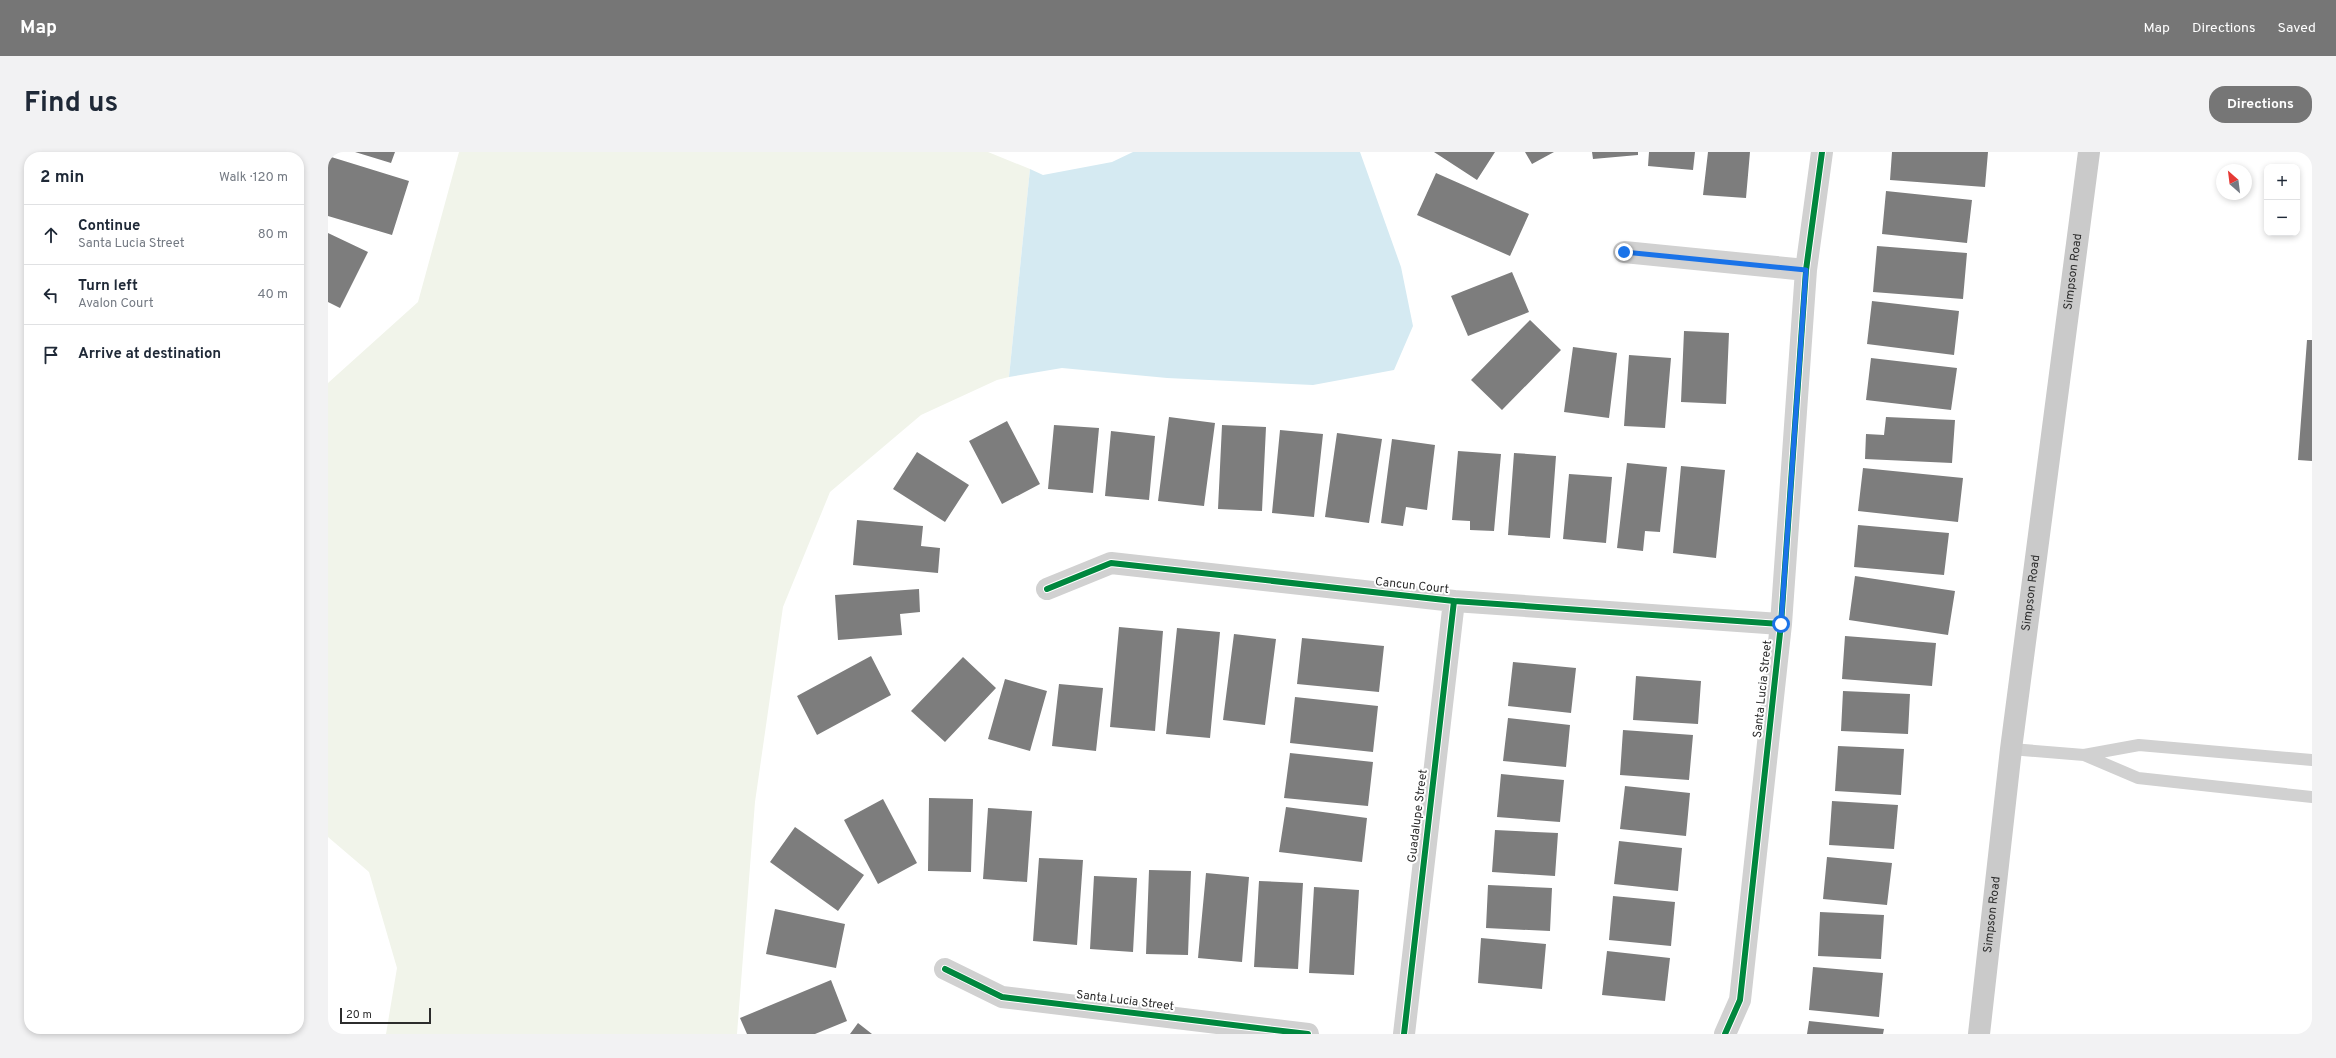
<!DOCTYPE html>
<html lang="en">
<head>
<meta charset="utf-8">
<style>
  body { margin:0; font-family:Overpass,sans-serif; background:#f2f2f3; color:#1f2937 }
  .controls { position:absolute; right:12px; top:12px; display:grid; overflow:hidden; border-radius:8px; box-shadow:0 2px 6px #0003 }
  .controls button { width:36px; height:36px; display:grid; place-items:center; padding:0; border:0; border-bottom:1px solid #e0e1e3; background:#fff; color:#1f2937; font:20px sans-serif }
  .compass { position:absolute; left:1888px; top:12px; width:36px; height:36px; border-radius:50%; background:#fff; box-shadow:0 2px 6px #0003; rotate:332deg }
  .scale { position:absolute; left:12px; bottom:10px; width:91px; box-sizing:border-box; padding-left:4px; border:2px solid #2c2c2c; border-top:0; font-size:11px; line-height:14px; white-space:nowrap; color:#2c2c2c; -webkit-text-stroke:3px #fff; paint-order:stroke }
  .stop { position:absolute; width:12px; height:12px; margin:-9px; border:3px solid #1a73e8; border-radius:50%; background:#fff }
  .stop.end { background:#1a73e8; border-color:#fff; box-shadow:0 1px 4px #0008 }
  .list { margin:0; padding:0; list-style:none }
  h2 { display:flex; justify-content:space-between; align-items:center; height:52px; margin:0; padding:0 16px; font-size:17px }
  h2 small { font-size:13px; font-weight:400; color:#747a83 }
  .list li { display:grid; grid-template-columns:26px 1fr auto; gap:12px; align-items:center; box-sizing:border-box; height:60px; padding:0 16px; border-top:1px solid #e0e1e3 }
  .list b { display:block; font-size:15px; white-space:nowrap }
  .list p { margin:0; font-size:13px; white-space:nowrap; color:#747a83 }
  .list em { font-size:13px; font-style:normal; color:#747a83 }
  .icon { flex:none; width:22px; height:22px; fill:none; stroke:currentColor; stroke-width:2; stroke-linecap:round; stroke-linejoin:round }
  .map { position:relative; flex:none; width:1984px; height:882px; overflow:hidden; border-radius:16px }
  header { display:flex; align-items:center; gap:24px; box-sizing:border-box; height:56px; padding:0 20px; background:#767676; color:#fff }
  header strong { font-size:19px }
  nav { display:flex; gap:22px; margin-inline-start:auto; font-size:14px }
  .intro { display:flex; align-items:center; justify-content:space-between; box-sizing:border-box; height:96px; padding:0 24px }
  h1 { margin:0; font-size:28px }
  .button { padding:10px 18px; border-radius:16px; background:#767676; color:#fff; font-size:14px; font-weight:700 }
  main { display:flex; gap:24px; padding:0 24px }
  aside { flex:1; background:#fff; border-radius:16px; box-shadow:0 2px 6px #0003 }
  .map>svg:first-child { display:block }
  .green { fill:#f1f4ea }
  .water { fill:#d5eaf2 }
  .building { fill:#7d7d7d }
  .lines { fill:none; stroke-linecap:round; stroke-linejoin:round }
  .lane { stroke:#d1d1d1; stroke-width:12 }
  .street { stroke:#d1d1d1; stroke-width:22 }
  .secondary { stroke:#cacaca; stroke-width:22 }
  .cycleway-casing { stroke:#fff; stroke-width:8 }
  .cycleway { stroke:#00873e; stroke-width:6 }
  .route { stroke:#1a73e8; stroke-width:5 }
  .labels { text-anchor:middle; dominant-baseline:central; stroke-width:4; stroke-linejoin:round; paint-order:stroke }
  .street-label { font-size:12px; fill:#2c2c2c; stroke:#fff }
</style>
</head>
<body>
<header>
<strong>Map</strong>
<nav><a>Map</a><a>Directions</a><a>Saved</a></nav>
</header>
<div class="intro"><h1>Find us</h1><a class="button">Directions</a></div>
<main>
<aside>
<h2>2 min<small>Walk · 120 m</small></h2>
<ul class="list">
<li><svg class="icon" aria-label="ahead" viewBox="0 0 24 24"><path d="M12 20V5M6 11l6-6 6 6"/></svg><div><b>Continue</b><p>Santa Lucia Street</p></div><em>80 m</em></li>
<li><svg class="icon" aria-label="left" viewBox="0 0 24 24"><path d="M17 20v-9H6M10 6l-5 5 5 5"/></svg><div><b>Turn left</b><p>Avalon Court</p></div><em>40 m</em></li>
<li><svg class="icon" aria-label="arrive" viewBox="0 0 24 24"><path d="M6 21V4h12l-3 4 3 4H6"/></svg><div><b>Arrive at destination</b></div></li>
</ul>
</aside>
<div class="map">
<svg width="1984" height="882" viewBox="0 0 1984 882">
  <rect width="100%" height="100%" fill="#fff"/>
  <!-- green -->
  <path class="green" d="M131,0H660L702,17L681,225L669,228L593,263L502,340L455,455L427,650L409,882H58L69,816L41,720L0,685V231L90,150Z"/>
  <!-- water -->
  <path class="water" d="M805,0H1032L1073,115L1085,174L1066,218L985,233L839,226L734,216L681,225L702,17L715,23L784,10Z"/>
  <!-- building -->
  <path class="building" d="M27,0H67L63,11Z
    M1106,0H1167L1149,28Z
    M1197,0H1226L1204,12Z
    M1264,0H1310V3L1265,7Z
    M1321,0H1367L1365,18L1320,14Z
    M1380,0H1422L1418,46L1375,43Z
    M1564,0H1660L1657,35L1562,28Z
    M0,4L81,29L64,83L0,64Z
    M1108,21L1201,62L1182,104L1089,63Z
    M1558,39L1644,48L1639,91L1554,82Z
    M0,81L40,100L12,156L0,150Z
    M1549,94L1639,101L1635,147L1545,140Z
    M1184,120L1201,160L1140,184L1123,144Z
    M1544,149L1631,159L1626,203L1539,192Z
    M1202,168L1233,198L1174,258L1143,228Z
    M1356,179L1401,181L1398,252L1353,250Z
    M1979,188H1984V309L1970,308Z
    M1245,195L1289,201L1281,266L1236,260Z
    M1301,203L1343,206L1337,276L1296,274Z
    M1543,206L1629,216L1623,258L1538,248Z
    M841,265L887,271L876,354L830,349Z
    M1558,265L1627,268L1624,311L1537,307L1538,282L1556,283Z
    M679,269L712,332L674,352L641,289Z
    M726,273L771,276L765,341L720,337Z
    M894,273L938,275L934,359L890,357Z
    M952,278L995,282L986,365L944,361Z
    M783,279L827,284L821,348L777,344Z
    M1009,281L1054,287L1041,371L997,365Z
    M1064,287L1107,293L1099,358L1078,355L1075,374L1053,371Z
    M1130,299L1173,302L1166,379L1142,378V369L1124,368Z
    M589,300L641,333L617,370L565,337Z
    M1186,301L1228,304L1222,386L1180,383Z
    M1299,311L1339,315L1332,380L1317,379L1315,399L1289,396Z
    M1353,314L1397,318L1388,406L1345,401Z
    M1535,316L1635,326L1630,370L1530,359Z
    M1241,322L1284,325L1278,391L1235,387Z
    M529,368L595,374L593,394L612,396L610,421L525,413Z
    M1530,373L1621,381L1616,423L1526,415Z
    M1527,424L1627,439L1620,483L1521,468Z
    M591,437L592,460L572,462L574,483L510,488L507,443Z
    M791,475L835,479L827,579L782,575Z
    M849,476L892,480L882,586L838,582Z
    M906,482L948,487L937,573L895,568Z
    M1517,484L1608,491L1604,534L1514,527Z
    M974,486L1056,494L1051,540L969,532Z
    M543,504L563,543L489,583L469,544Z
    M635,505L668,536L617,590L583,559Z
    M1185,510L1248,516L1243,561L1180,554Z
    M1308,524L1373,529L1370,572L1305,568Z
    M677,527L719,539L702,599L660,587Z
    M731,532L775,536L768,599L724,594Z
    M1515,539L1582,542L1580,582L1513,579Z
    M967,545L1050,554L1045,600L962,591Z
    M1180,566L1242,573L1238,615L1175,609Z
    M1295,578L1365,583L1361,628L1292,623Z
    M1510,594L1576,597L1573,643L1507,639Z
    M962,601L1045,610L1040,654L956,646Z
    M1173,622L1236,628L1232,670L1169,665Z
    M1297,634L1362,641L1358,684L1292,677Z
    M601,646L645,647L643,720L600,719Z
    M555,647L589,711L550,732L516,668Z
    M1504,649L1570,653L1566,697L1501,693Z
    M958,655L1039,666L1034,710L951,700Z
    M660,656L704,659L699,730L655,727Z
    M467,675L536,723L510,759L442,710Z
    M1167,678L1230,681L1227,724L1164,720Z
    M1291,689L1354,696L1350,739L1286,732Z
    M1499,705L1564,711L1559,753L1495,747Z
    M711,706L755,708L749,793L705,789Z
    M821,718L863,719L860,803L818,802Z
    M878,721L921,725L914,810L870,806Z
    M766,724L809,726L805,800L762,797Z
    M931,729L975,731L970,817L926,815Z
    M1160,733L1224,736L1222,779L1158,776Z
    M986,735L1031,738L1026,823L981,821Z
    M1285,744L1347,750L1343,794L1281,788Z
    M447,757L517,772L508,816L438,802Z
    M1492,760L1556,763L1553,807L1490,804Z
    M1153,786L1218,792L1214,837L1150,831Z
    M1279,799L1342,806L1337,849L1274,843Z
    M1485,815L1555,821L1551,865L1481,858Z
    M503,828L519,869L487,882H419L412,866Z
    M1481,869L1556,877L1555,882H1479Z
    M530,871L544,882H522Z"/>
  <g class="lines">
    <!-- lane -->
    <path class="lane" d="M1683,597L1756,603L1811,593L1984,608
      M1756,603L1810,626L1984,645"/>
    <!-- street -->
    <path class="street" d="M1296,100L1478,118
      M719,437L783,411L1126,449L1453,472
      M617,817L674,845L980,882
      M1076,882L1126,449
      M1397,882L1412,848L1453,472L1478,118L1494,0"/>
    <!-- secondary -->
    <path class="secondary" id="s1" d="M1651,882L1683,597L1761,0"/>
    <defs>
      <path id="cycleway" d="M719,437L783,411L1126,449L1453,472
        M617,817L674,845L980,882
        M1076,882L1126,449
        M1397,882L1412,848L1453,472L1478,118L1494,0"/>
    </defs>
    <!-- cycleway casing -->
    <use href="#cycleway" class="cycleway-casing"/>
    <!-- cycleway -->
    <use href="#cycleway" class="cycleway"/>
  </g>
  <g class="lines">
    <!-- route -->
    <path class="route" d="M1296,100L1478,118L1453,472"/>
  </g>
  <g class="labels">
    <!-- street labels -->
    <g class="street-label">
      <text stroke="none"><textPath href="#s1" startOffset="768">Simpson Road</textPath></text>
      <text transform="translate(1084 434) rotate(6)">Cancun Court</text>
      <text stroke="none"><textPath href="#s1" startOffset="444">Simpson Road</textPath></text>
      <text transform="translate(1435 537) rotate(-84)">Santa Lucia Street</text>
      <text transform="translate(1090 664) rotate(-83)">Guadalupe Street</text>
      <text stroke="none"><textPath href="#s1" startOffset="120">Simpson Road</textPath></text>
      <text transform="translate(797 849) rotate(7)">Santa Lucia Street</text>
    </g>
  </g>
</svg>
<div class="controls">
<button>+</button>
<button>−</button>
</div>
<svg class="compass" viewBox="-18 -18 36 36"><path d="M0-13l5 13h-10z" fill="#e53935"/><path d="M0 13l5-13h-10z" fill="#747a83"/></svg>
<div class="scale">20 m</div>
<div class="stop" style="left:1453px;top:472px"></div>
<div class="stop end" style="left:1296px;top:100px"></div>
</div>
</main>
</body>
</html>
